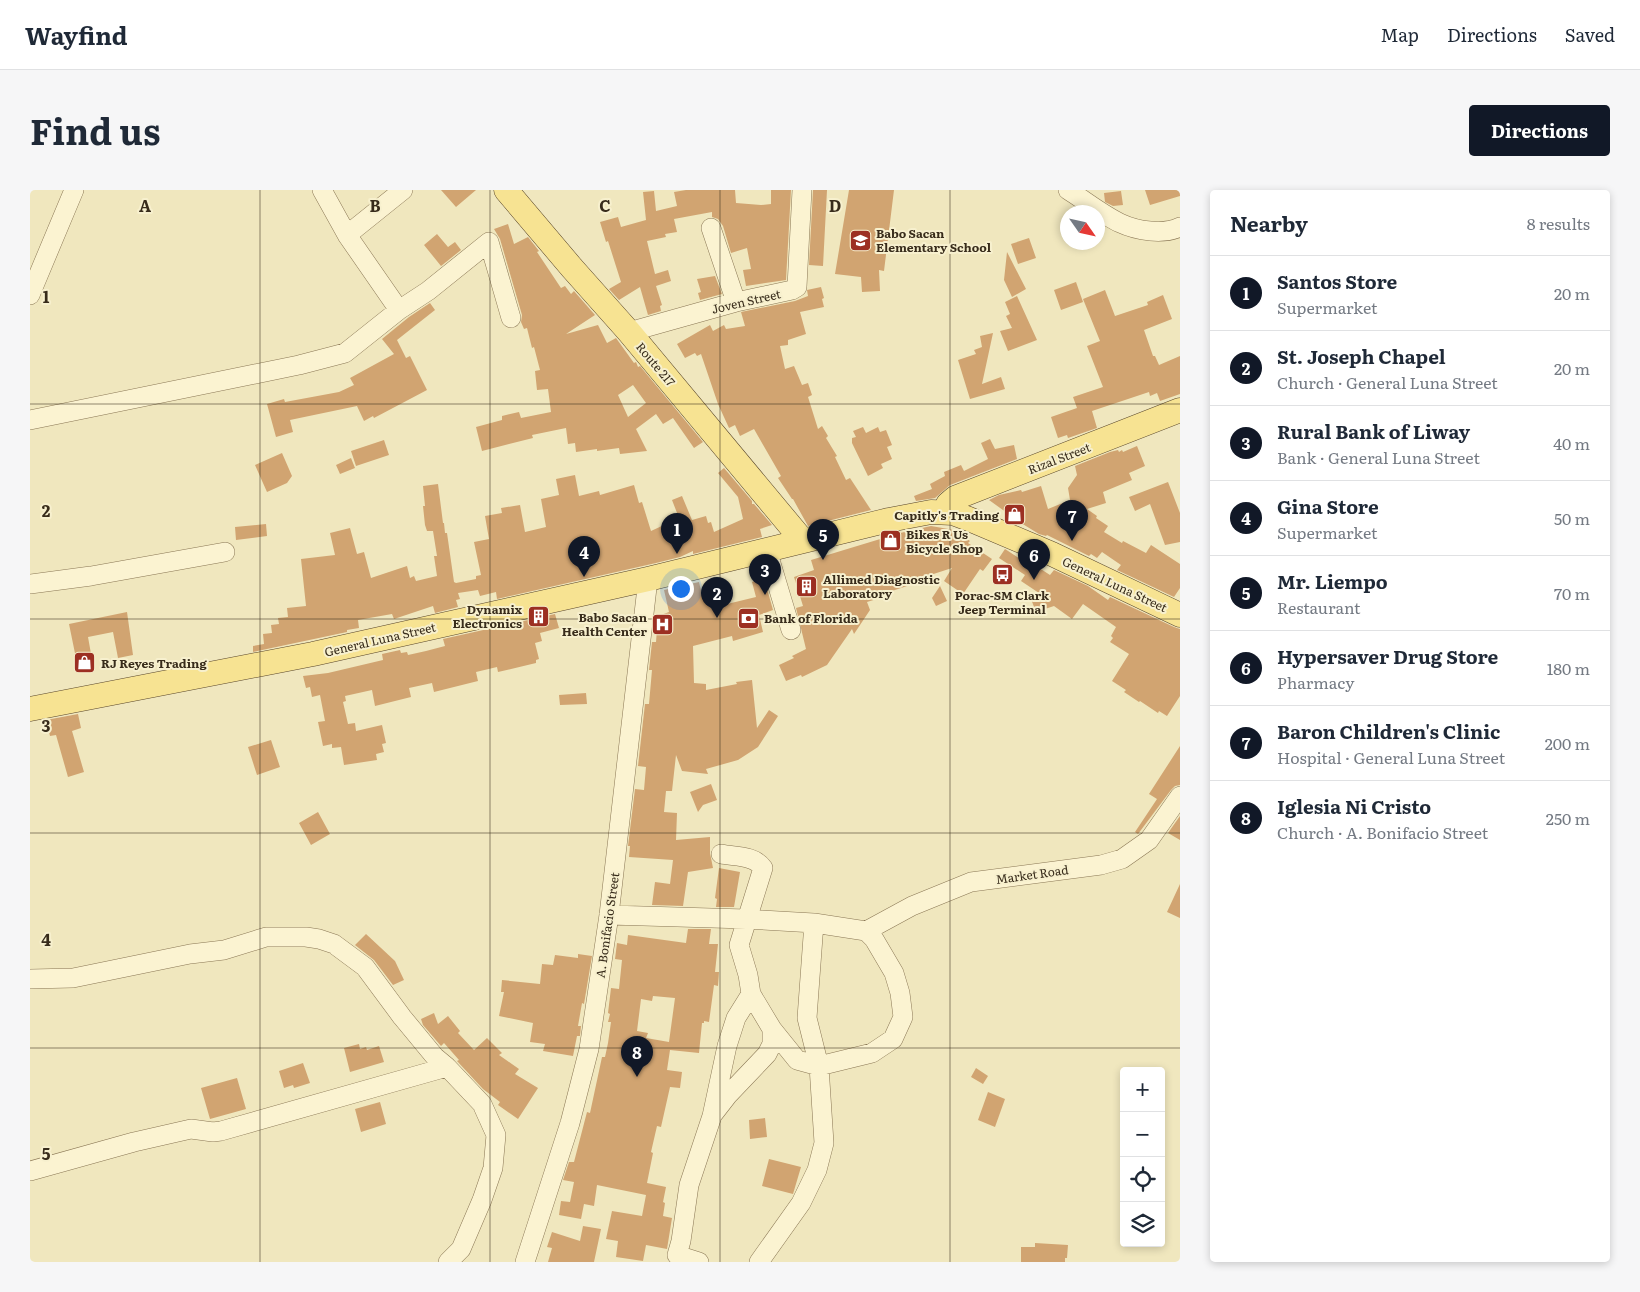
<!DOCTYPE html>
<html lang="en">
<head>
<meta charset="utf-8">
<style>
  body { margin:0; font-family:Literata,serif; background:#f6f6f7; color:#1f2937 }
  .controls { position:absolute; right:15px; bottom:15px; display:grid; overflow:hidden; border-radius:5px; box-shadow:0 2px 8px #0003 }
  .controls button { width:45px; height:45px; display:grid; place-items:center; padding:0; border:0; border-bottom:1px solid #e0e1e3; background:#fff; color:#1f2937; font:25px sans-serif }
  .compass { position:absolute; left:1030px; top:15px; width:45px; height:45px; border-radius:50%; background:#fff; box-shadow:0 2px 8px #0003; rotate:124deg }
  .you { position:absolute; left:650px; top:398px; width:18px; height:18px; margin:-12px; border:4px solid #fff; border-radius:50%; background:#1a73e8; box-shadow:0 0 0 8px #1a73e833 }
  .badge { display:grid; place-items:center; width:32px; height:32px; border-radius:50%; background:#111827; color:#fff; font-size:16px; font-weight:700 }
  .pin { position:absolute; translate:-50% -41px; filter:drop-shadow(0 1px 2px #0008) }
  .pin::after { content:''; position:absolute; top:26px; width:18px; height:15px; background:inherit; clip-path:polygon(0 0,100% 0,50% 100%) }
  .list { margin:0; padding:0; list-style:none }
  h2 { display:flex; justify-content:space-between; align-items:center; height:65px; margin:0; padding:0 20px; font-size:21px }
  h2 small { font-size:16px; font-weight:400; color:#747a83 }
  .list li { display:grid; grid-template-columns:32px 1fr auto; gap:15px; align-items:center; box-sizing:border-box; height:75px; padding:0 20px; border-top:1px solid #e0e1e3 }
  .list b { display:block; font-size:19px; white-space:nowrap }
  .list p { margin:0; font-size:16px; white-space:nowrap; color:#747a83 }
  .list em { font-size:16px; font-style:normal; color:#747a83 }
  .icon { flex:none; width:28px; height:28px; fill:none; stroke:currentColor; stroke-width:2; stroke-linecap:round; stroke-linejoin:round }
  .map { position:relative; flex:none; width:1150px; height:1072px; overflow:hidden; border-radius:5px }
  header { display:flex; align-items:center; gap:30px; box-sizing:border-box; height:70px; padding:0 25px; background:#fff; border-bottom:1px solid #e0e1e3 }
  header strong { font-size:24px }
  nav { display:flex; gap:28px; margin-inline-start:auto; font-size:18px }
  .intro { display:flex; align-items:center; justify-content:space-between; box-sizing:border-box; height:120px; padding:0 30px }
  h1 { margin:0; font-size:35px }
  .button { padding:12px 22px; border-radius:5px; background:#111827; color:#fff; font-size:18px; font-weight:700 }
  main { display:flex; gap:30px; padding:0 30px }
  aside { flex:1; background:#fff; border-radius:5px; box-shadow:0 2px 8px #0003 }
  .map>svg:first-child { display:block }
  .building { fill:#d1a471; fill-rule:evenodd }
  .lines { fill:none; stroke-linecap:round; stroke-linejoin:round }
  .minor-casing { stroke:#8a7755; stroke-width:20 }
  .major-casing { stroke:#57442a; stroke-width:25 }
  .minor { stroke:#fbf3d1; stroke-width:19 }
  .major { stroke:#f7e392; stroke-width:24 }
  .grid { fill:none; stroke:#382c1b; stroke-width:1; stroke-opacity:0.55 }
  .labels { text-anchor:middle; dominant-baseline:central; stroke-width:4; stroke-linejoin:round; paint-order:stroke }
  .poi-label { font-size:12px; font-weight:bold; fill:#382c1b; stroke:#f7f0ce; text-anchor:start }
  .street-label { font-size:12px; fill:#382c1b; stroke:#f7f0ce }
  .grid-label { font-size:16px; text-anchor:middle; font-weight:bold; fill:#382c1b; stroke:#f7f0ce; stroke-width:4; stroke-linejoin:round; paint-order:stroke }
</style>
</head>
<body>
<header>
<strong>Wayfind</strong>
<nav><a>Map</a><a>Directions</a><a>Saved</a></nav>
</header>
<div class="intro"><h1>Find us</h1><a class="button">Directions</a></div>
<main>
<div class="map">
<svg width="1150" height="1072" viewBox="0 0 1150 1072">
  <rect width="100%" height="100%" fill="#f0e7be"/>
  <!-- building -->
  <path class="building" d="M411,0H446L426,17Z
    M656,0H705L706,13L731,15L741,14V0H761L756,90L716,96L713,80L721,79L717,58L701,63L693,36L688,29L682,27V22L644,29L647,42L635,44L636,47L617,51L625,84L638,80L641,91L626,96L632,115L630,116L631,121L618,125L610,97L589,110L579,99L591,92L578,51L576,52L570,32L588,27L591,37L616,30L613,2L624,1L626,21L647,16L644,2Z
    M783,0H797L793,76L779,75Z
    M819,0H864L854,81L849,80L850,101L832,102L831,87L805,84Z
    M1115,0H1150V6L1120,15Z
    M1091,1L1093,15L1083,16L1075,12L1074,3Z
    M478,34L484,54L498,47L509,61L507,62L531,98L535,96L541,104L544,101L565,125L536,144L568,135L577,153L586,148L604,173L606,172L608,177L610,176L673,252L664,258L643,228L633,234L626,224L606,239L617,261L590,264L589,258L567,261V259L546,262L545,253L538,254L536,238L502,245L503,248L452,261L446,237L472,230V226L489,222L491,228L521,222L518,199L507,200L505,181L510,180L504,157L502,158L497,138L494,139L491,132L492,125L470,49L464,39ZM603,195L616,213L598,227L588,205Z
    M407,44L418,57L425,52L431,60L411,76L394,55Z
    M999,48L1006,68L988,74L981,54Z
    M977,62L996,99L982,107L974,90Z
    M685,86L692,104L670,110L668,103L671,102L667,89Z
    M1046,92L1053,112L1031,120L1024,100Z
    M791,97L794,108L792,109L794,117L770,122L776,144L758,150V155L750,156L755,179L764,176L772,195L778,193L782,205L778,207L788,239L792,236L798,246L796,248L807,266L805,267L816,290L820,288L841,320L778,336L763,309H762L748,288L751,286L724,239L710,246L705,235L699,238L688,214L671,164L667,166L665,163L655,168L647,154L680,135L683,141L694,135L696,139L715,136L711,122L765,111L778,106L777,100Z
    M1075,100L1085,126L1118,115L1117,112L1133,105L1142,129L1114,140L1123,166H1125L1129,175L1150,166V204L1130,211L1127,203L1120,206L1119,202L1062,221L1067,238L1038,248L1037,245L1028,248L1021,227L1047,218L1043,207L1073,197L1057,156L1070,151L1053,109Z
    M987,106L1007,150L978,161L970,141L982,138L976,126L980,124L975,112Z
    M400,113L405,120L367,150L376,168L380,166L397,200L344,228L343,226L334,231L327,216L260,230L263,242L246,247L237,214L254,209L255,212L309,202L324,195L320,188L364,164L352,149L379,127Z
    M963,143L952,194L971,187L975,199L940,209L928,170L946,164L944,160L952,157L950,146Z
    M833,237L836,243L848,237L850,242L856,240L862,255L857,257L862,269L851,274L853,278L838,286L822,253V248L826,247L823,241Z
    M960,249L965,259L984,255L987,269L920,295L905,308L886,311L884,306L902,299L900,294L915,286L914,282L931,275L934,281L958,269L951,253Z
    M354,250L359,265L326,276L321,261Z
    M1107,256L1115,276L1099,283L1102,290L1073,302L1076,313L1057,319L1067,326L1066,328L1078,336L1074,342L1092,353L1093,351L1116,363L1121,355L1150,374V398L1144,407L1087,380L1091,375L1072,362L1067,368L1061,364L1059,366L1017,345L1016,346L1009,344L991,333L959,310L969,305L991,300L992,302L1011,296L1018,319L1040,310L1038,298L1047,285L1045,276L1080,262L1088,260L1089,262L1092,260L1093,262Z
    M252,263L262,286L257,293L237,302L225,275Z
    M321,268L325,278L310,284L306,275Z
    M694,278L722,311V314H724L742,335L730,339L732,347L663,364V361L650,367L626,373L467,409L466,402L450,406L448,400L428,403L430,409L426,410L428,417L405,423L403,416L364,429L362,424L328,430L329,438L317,440V442L223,462V456L234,454L233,444L242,443L241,435L249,434L248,428L258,427L257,418L276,416L271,369L305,365L300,343L320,338L327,364L334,362L341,388L377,376L380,388L384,386L386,391L407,386L404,366H407L403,341H397L395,335L393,316H395L393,296L408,294L413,333H414L415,343H417L424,392L426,393L446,389V386L451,385L444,352L459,349L455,326L472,323L471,318L490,315L495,342L516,337L511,309L529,305L526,289L545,285L549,306L569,301L570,305L604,295L609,313L612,312L621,341L649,328L642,310L652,306L662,330L676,326L678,333L681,332L684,342L713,329L708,307L688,283Z
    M1138,292L1150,323V352L1135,355L1120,314L1105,321L1099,307Z
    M236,334L237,346L206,350L205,337Z
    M901,336L924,340L940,351L938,353L962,369L953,381L950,379L933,404L914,391L922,378L885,390L886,393L862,401L863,404L837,412L840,420L824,444L822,439L797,475L772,487L771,485L756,491L749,475L764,468L762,466L776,459L766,418L773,416L764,387L784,380L781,370L870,343Z
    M975,359L1001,376L1003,374L1020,385L1024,380L1058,396L1078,410L1080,407L1144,437L1150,439V506L1137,526L1129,521L1128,523L1110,511L1109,512L1094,502L1096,500L1082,491L1099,464L1080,452L1083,448L1081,446L1086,437L1053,414L1042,429L1024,416L1006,422L1001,409L1012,405L991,391L995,385L969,368Z
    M734,388L743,420L729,425L733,442L703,451L702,446L663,456L664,493L676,494V500L707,494L706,492L722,490L727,538L739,520L748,526L728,557L708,570L676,579L678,584L652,581L646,565L642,601H636L634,622L647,623L646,650L680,647V663L683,678L658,682L653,716L622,715L625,692L640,694L643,670L599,667L600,656H598L605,599L614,600L616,577L608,576L615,514H619L622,480H619L622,452H626L628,426L639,422L634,400L669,392L673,409L691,405L693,415L726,407L722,392Z
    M910,396L917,411L906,416L902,408Z
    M97,422L103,465L88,468L83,442L58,447L63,475L48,478L39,434Z
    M525,424L529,438L510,443L512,451L505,453L509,469L506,470V473L468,482L467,477L446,482L448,491L404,502L402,493L379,498L381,507L345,516L342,500L315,506L316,511L313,512L318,534L325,533L326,541L352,535L356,553L352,554L354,562L346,564L347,570L314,575L311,557L302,558V554L293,556L288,532L295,531L290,505L282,507L280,497L276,498L273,486L298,483L353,470L352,464L370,460L371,463L377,462L378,465L396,461L415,456L413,449Z
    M556,503L557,514L530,515L529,505Z
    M48,524L51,538L42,541L54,582L38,587L26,545L20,546L16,530Z
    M241,550L250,577L227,585L218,557Z
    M1150,556V595L1145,596L1141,600L1108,644L1105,642L1127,609L1119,604Z
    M681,594L687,610L673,615L668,622L660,602Z
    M288,622L300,644L281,655L269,633Z
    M1150,626V650L1138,643Z
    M689,678L710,682L704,717H686L687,709L685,708Z
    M1150,694V728L1137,722Z
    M658,739H681L679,754H688L685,782H689L688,796L684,795L679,832L674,831V833H672L669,863L640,860L637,880L652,882L650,898L640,897L631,937L627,936L621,962L623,963L617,993L636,997L633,1012L635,1013L633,1026L642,1028L637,1059L616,1055L613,1071L586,1067L588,1051L576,1049L582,1021L612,1026L616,1005L567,995L564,1016L554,1014L551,1029L529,1025L531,1011L540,1012L544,992L533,990L539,972H544L557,922L560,923L572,867H575L578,853L581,832H578L580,824L578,823L581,798L589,799L592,770L585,769L587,753L597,755L598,745L656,753ZM623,806L645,808L639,852L616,848L618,843L607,841L611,809L622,811Z
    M336,744L365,771L374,790L363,795L344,770L325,755Z
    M548,764L562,766L554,814L552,813L548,836H551L550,846H547L543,866L513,861L515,854L500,852L503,833L469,826L474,802H471L472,790L510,794L512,774L523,775L525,765L548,768Z
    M404,823L408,834L418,826L430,841L428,843L444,860L457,848L472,863L469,865L489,879L485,884L508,898L488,929L468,915L470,912L453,899L427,871L429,870L414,853L411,856L393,835L391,829Z
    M329,854L330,859L336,857L337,860L349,856L354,872L320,882L314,858Z
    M273,873L280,893L264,898L263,895L254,898L249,881Z
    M946,878L958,886L953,894L941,887Z
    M207,888L216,919L180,929L171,898Z
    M958,902L975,909L965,937L948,930Z
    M350,912L356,934L331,942L325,919Z
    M735,928L737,947L720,949L719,930Z
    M739,969L771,977L763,1004L732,996Z
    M553,1036L571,1039L564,1072H518L522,1058L517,1057L522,1042L550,1051Z
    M1005,1053L1038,1055L1037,1068H1035V1072H991V1057H1005Z"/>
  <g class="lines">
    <defs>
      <path id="minor" d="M292,0L317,45L369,120L398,101L459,52L481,128
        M1038,0C1054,10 1073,25 1090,33C1107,41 1134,45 1150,37
        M681,38L706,112
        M317,45L373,0
        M0,105L44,0
        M599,142L706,112L762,100L767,97L772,0
        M0,230L269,175L315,163L369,120
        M737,360L761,440
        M0,394L61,386L195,362
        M691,664C706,667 724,665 733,678L709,755L718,785L721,804L742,839L767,870L789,876L777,828L784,733
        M579,725L716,729L784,733L836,741L844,749L864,783L870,803L873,827L863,849L842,863L789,876L794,953L787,980L771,1013L729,1072
        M836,741L882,716L941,692L1071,675L1092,669L1119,650L1150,606
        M0,789L43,788L160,764L194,760L236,747H276L289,749L304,754L335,777L372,827L405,867L417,877
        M684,923L698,905L737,864L742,854V839
        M0,981L104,952L161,939L183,942L191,941L417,877L452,914L466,945L463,978L452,1010L431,1059L418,1072
        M647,1065L669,1072
        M495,1072L540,933L559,859L579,725L618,389
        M653,1072L647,1065L651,1051L659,995L682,926L697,856L706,828L721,804"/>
      <path id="major" d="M476,0L542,78L599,142L773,351
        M914,322L918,314L925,308L1150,220
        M0,519L283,464L618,389L859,330L901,322L923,323L939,329L1022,364L1150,425"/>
    </defs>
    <!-- minor casing -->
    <use href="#minor" class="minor-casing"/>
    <!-- major casing -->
    <use href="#major" class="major-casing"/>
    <!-- minor -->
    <use href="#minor" class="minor"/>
    <!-- major -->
    <use href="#major" class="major"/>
  </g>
  <!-- grid -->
  <path class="grid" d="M230,0V1072M460,0V1072M690,0V1072M920,0V1072M0,214H1150M0,429H1150M0,643H1150M0,858H1150"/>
  <!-- icons -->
  <defs>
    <symbol id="school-square" viewBox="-11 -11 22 22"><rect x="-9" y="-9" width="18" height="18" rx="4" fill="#9c2f22" stroke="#f7f0ce"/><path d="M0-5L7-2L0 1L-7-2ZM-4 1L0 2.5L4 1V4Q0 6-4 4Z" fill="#fff"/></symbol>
    <symbol id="shop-square" viewBox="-11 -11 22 22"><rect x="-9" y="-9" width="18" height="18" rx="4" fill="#9c2f22" stroke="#f7f0ce"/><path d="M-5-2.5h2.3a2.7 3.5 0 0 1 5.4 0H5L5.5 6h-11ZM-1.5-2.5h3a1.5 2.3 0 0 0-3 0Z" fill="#fff"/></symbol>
    <symbol id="bus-square" viewBox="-11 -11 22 22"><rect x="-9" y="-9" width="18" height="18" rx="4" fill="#9c2f22" stroke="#f7f0ce"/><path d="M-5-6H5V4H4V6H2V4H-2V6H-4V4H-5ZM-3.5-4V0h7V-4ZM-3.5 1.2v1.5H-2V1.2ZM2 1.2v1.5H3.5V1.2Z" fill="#fff"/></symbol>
    <symbol id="building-square" viewBox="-11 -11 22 22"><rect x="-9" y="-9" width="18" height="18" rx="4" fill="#9c2f22" stroke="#f7f0ce"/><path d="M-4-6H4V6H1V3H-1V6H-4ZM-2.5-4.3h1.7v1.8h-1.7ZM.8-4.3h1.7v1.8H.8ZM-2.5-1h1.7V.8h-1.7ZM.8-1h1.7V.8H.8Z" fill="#fff"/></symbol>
    <symbol id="bank-square" viewBox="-11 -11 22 22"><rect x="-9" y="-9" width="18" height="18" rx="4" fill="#9c2f22" stroke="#f7f0ce"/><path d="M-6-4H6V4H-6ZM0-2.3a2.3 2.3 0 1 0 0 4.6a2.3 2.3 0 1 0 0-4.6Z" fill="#fff"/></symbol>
    <symbol id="hospital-square" viewBox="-11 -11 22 22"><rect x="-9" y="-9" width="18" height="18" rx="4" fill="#9c2f22" stroke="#f7f0ce"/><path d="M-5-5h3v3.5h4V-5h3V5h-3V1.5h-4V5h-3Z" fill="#fff"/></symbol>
  </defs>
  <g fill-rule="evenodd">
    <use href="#school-square" x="818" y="38" width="25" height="25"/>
    <use href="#shop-square" x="972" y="312" width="25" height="25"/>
    <use href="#shop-square" x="848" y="338" width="25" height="25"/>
    <use href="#bus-square" x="960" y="372" width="25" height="25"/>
    <use href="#building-square" x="764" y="384" width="25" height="25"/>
    <use href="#building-square" x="496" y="414" width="25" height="25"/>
    <use href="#bank-square" x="706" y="416" width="25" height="25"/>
    <use href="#hospital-square" x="620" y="422" width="25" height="25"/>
    <use href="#shop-square" x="42" y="460" width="25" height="25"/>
  </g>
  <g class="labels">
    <!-- poi labels -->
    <g class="poi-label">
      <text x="846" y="43">Babo Sacan<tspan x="846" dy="14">Elementary School</tspan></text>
      <text x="969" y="325" text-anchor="end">Capitly's Trading</text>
      <text x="876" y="344">Bikes R Us<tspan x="876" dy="14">Bicycle Shop</tspan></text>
      <text x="793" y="389">Allimed Diagnostic<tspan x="793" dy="14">Laboratory</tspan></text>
      <text x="972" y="405" text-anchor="middle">Porac-SM Clark<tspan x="972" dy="14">Jeep Terminal</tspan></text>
      <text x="492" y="419" text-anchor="end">Dynamix<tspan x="492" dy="14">Electronics</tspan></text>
      <text x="617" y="427" text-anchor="end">Babo Sacan<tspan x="617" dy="14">Health Center</tspan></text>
      <text x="734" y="428">Bank of Florida</text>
      <text x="71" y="473">RJ Reyes Trading</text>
    </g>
    <!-- street labels -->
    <g class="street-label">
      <text transform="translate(716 111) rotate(-13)">Joven Street</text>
      <text transform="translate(626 174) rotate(50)">Route 217</text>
      <text transform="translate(1029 268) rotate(-21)">Rizal Street</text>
      <text transform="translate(1085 394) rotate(25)">General Luna Street</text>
      <text transform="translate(350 449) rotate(-13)">General Luna Street</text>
      <text transform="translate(1002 684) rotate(-8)">Market Road</text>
      <text transform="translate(577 735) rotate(-82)">A. Bonifacio Street</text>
    </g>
  </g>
  <g class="grid-label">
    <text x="115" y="22">A</text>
    <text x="345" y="22">B</text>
    <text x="575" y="22">C</text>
    <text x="805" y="22">D</text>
    <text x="16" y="113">1</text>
    <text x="16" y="327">2</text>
    <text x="16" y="542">3</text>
    <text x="16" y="756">4</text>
    <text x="16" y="970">5</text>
  </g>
</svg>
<div class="controls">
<button>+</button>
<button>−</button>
<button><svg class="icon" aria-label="locate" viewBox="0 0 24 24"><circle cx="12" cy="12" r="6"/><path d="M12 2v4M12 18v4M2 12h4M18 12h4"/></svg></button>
<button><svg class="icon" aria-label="layers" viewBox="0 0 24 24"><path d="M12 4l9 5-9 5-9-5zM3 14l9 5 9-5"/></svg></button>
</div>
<svg class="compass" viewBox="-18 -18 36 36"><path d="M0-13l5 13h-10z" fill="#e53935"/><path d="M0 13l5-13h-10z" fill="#747a83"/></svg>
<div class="you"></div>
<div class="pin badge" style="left:647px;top:364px">1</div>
<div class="pin badge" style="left:687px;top:428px">2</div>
<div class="pin badge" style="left:735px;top:405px">3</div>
<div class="pin badge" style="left:554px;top:387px">4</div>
<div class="pin badge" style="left:793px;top:370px">5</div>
<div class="pin badge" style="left:1004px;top:390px">6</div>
<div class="pin badge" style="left:1042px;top:351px">7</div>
<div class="pin badge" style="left:607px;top:887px">8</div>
</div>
<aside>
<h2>Nearby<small>8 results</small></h2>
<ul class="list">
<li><span class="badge">1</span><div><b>Santos Store</b><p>Supermarket</p></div><em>20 m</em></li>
<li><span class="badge">2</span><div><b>St. Joseph Chapel</b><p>Church · General Luna Street</p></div><em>20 m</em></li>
<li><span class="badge">3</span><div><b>Rural Bank of Liway</b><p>Bank · General Luna Street</p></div><em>40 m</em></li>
<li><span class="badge">4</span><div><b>Gina Store</b><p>Supermarket</p></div><em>50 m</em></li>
<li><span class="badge">5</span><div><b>Mr. Liempo</b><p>Restaurant</p></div><em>70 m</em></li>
<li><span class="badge">6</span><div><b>Hypersaver Drug Store</b><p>Pharmacy</p></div><em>180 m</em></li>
<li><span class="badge">7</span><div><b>Baron Children's Clinic</b><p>Hospital · General Luna Street</p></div><em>200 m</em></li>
<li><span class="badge">8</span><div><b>Iglesia Ni Cristo</b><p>Church · A. Bonifacio Street</p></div><em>250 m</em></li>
</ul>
</aside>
</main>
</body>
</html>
